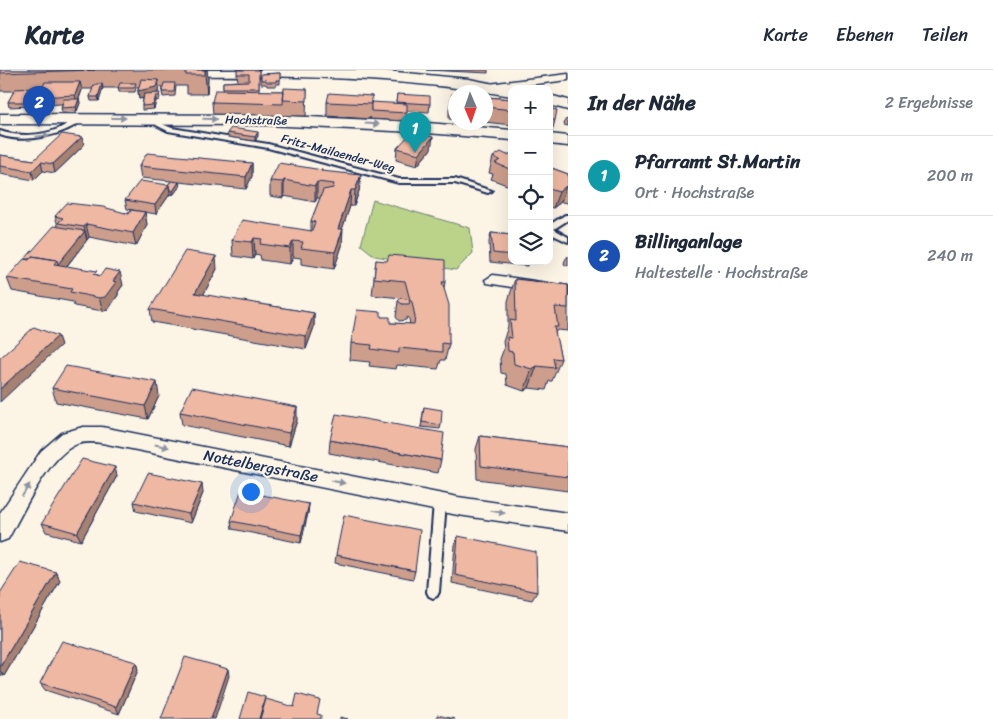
<!DOCTYPE html>
<html lang="de">
<head>
<meta charset="utf-8">
<style>
  body { margin:0; font-family:Sriracha,sans-serif; background:#f6f6f7; color:#1f2937 }
  .controls { position:absolute; right:15px; top:15px; display:grid; overflow:hidden; border-radius:10px; box-shadow:0 5px 20px #0002 }
  .controls button { width:45px; height:45px; display:grid; place-items:center; padding:0; border:0; border-bottom:1px solid #e0e1e3; background:#fff; color:#1f2937; font:25px sans-serif }
  .compass { position:absolute; left:448px; top:15px; width:45px; height:45px; border-radius:50%; background:#fff; box-shadow:0 5px 20px #0002; rotate:178deg }
  .you { position:absolute; left:250px; top:421px; width:18px; height:18px; margin:-12px; border:4px solid #fff; border-radius:50%; background:#1a73e8; box-shadow:0 0 0 8px #1a73e833 }
  .badge { display:grid; place-items:center; width:32px; height:32px; border-radius:50%; background:#1a73e8; color:#fff; font-size:16px; font-weight:700 }
  .pin { position:absolute; translate:-50% -41px; filter:drop-shadow(0 1px 2px #0008) }
  .pin::after { content:''; position:absolute; top:26px; width:18px; height:15px; background:inherit; clip-path:polygon(0 0,100% 0,50% 100%) }
  .list { margin:0; padding:0; list-style:none }
  h2 { display:flex; justify-content:space-between; align-items:center; height:65px; margin:0; padding:0 20px; font-size:21px }
  h2 small { font-size:16px; font-weight:400; color:#747a83 }
  .list li { display:grid; grid-template-columns:32px 1fr auto; gap:15px; align-items:center; box-sizing:border-box; height:80px; padding:0 20px; border-top:1px solid #e0e1e3 }
  .list b { display:block; font-size:19px; white-space:nowrap }
  .list p { margin:0; font-size:16px; white-space:nowrap; color:#747a83 }
  .list em { font-size:16px; font-style:normal; color:#747a83 }
  .icon { flex:none; width:28px; height:28px; fill:none; stroke:currentColor; stroke-width:2; stroke-linecap:round; stroke-linejoin:round }
  .map { position:relative; flex:none; width:568px; height:649px; overflow:hidden }
  header { display:flex; align-items:center; gap:30px; box-sizing:border-box; height:70px; padding:0 25px; background:#fff; border-bottom:1px solid #e0e1e3 }
  header strong { font-size:24px }
  nav { display:flex; gap:28px; margin-inline-start:auto; font-size:18px }
  main { display:flex }
  aside { flex:1; background:#fff }
  .map>svg:first-child { display:block }
  .green { fill:#bbd389; stroke:#6b8174 }
  .lines { fill:none; stroke-linecap:round; stroke-linejoin:round }
  .service-casing { stroke:#1b2f5e; stroke-width:4 }
  .minor-casing { stroke:#1b2f5e; stroke-width:3 }
  .primary-casing { stroke:#1b2f5e; stroke-width:3 }
  .service { fill:#fcf5e5; fill-rule:evenodd }
  .minor { fill:#fcf5e5; fill-rule:evenodd }
  .primary { fill:#fcf5e5; fill-rule:evenodd }
  .wall { fill:#cd9e8c; stroke:#1b2f5e }
  .shaded-wall { fill:#a78172; stroke:#1b2f5e }
  .building { fill:#eeb8a3; stroke:#1b2f5e }
  .oneway { fill:#8c92a2 }
  .labels { text-anchor:middle; dominant-baseline:central; stroke-width:4.5; stroke-linejoin:round; paint-order:stroke }
  .far-street-label { font-size:12px; fill:#1b2f5e; stroke:#fcf5e5 }
  .street-label { font-size:15px; fill:#1b2f5e; stroke:#fcf5e5 }
</style>
</head>
<body>
<header>
<strong>Karte</strong>
<nav><a>Karte</a><a>Ebenen</a><a>Teilen</a></nav>
</header>
<main>
<div class="map">
<svg width="568" height="649" viewBox="0 0 568 649">
  <rect width="100%" height="100%" fill="#fcf5e5"/>
  <filter id="ink" filterUnits="userSpaceOnUse"><feTurbulence type="fractalNoise" baseFrequency=".02" numOctaves="2"/><feDisplacementMap in="SourceGraphic" scale="10" xChannelSelector="R" yChannelSelector="G"/><feConvolveMatrix kernelMatrix="1 2 1 2 8 2 1 2 1" color-interpolation-filters="sRGB"/></filter>
  <g filter="url(#ink)">
    <!-- green -->
    <path class="green" d="M373,130L470,158L473,183L456,200L375,186L361,175Z"/>
    <g class="lines">
      <defs>
        <path id="service" d="M82,46L85,48C65,66 26,74 0,65V61C17,67 41,66 58,59C66,55 74,49 82,46Z
          M159,47L164,48L162,54L172,58L268,74L399,109H455L492,121L488,123L455,113H399L268,78L168,61L156,55Z
          M565,145H568V150L554,159L568,167V172L549,163V155Z
          M440,427L444,429L446,432L439,522L437,526L433,528L429,526L427,522L434,432L436,429Z"/>
        <path id="minor" d="M568,4V10L489,20L484,17L489,14Z
          M493,205L568,216V226L487,213L485,210Z
          M102,357L458,427L568,443V461L458,445L102,373C93,372 83,371 75,375C47,388 23,443 8,469L0,472V443L41,381L62,363L83,357Z"/>
        <path id="primary" d="M162,0H375L469,9L519,19H512V26C398,7 284,5 169,6L164,4Z
          M549,25L568,30V40L549,35Z
          M0,44L266,45L415,52L512,60V70L415,62L266,55L0,54Z
          M549,64L568,66V76L549,74Z"/>
      </defs>
      <!-- service casing -->
      <use href="#service" class="service-casing"/>
      <!-- minor casing -->
      <use href="#minor" class="minor-casing"/>
      <!-- primary casing -->
      <use href="#primary" class="primary-casing"/>
      <!-- service -->
      <use href="#service" class="service"/>
      <!-- minor -->
      <use href="#minor" class="minor"/>
      <!-- primary -->
      <use href="#primary" class="primary"/>
    </g>
    <!-- wall -->
    <path class="wall" d="M0,0H207L208,8L207,24H187V16H176L175,26L163,27L162,22L163,17H159L158,23L160,27L159,30L156,31L154,39L142,40V36L143,28L139,29L138,21V17H136L135,22H119L118,18H103L99,31H91L90,27L93,19H81L82,20L79,29L80,33L77,41L62,42L61,38L62,34L41,35L38,27L41,20H36L37,22L31,36L9,37L8,32L14,21H0Z
      M259,0V21H284L307,19L306,46L213,44L212,32L223,20V12L238,11L237,4Z
      M426,0H488V3Z
      M280,3V14H276V16H267L266,14H261V4Z
      M397,24L430,34L429,42L407,41L406,51L370,49V47V49L327,46V32L372,26L371,40L396,34Z
      M452,24L456,25V50L449,49V39Z
      M486,27L512,29V55L484,52H486Z
      M549,39L555,50L552,62H549Z
      M568,49V56L564,55L565,50Z
      M227,63L258,66L255,71L228,67Z
      M82,67L84,75L55,103L43,101L34,110L0,104V85L34,90Z
      M397,78L431,79L417,96L396,90Z
      M512,83V117L491,109L493,104L489,103L493,87L507,85Z
      M252,93V106L246,119L179,112L180,116L173,125L170,124L156,144L127,139L125,130L168,115L171,111L141,108L139,96Z
      M549,97L568,104V133L561,132L553,138L549,137Z
      M322,100V102L361,105L359,121L354,136H350L342,159V176L334,199L301,194V188L293,187L290,194L261,190L260,185L255,184L253,189L233,186L232,170L311,161V151L320,128H317L315,132L284,126L283,128L270,126V111Z
      M145,142L147,155L136,176L89,167L67,196L98,205L123,215L118,222V225L108,240L103,241L74,236L73,232L12,221L7,208L58,156L55,146Z
      M491,163L512,165V191H528L527,196L490,192L489,172Z
      M568,186V196L564,194L565,190Z
      M376,190L445,212L444,218L449,274L445,290H441L438,299L397,295L396,299L369,296L370,292L350,290L351,273L381,247L390,253L410,254L409,249L407,247L406,250L399,251L396,247L398,231L401,228L372,225Z
      M217,199L203,225L314,243V257L306,279L152,252L150,239Z
      M515,209L568,215V261L557,260L555,263L561,289L552,311H549L546,320L529,318L524,321L507,315L506,304L501,303L500,289L504,278L503,272L508,256V231Z
      M52,318L159,326L148,349L56,332Z
      M424,337L441,355L440,359L421,357Z
      M180,342L297,350L289,376L182,355Z
      M480,366L568,377V421L477,409L476,379Z
      M330,370L441,390L438,403L329,383Z
      M117,406L81,471L46,462L42,453Z
      M203,423L191,453L136,441L134,432Z
      M309,434L308,443L301,473L232,459L231,451Z
      M458,466L537,522L532,530L452,513L455,475Z
      M336,485L415,501L413,509L335,493Z
      M56,502L60,511L4,606L0,605V523Z
      M136,592L138,600L119,644L45,620L40,613Z"/>
    <!-- shaded-wall -->
    <path class="shaded-wall" d="M205,0H207L208,8L207,24L205,5Z
      M158,10L159,18L157,25L139,29L138,21Z
      M80,12L82,20L77,33L75,25Z
      M102,14L103,18L99,31L98,27Z
      M36,18L37,22L31,36L29,32Z
      M156,26V31L154,39L153,35Z
      M79,29L80,33L77,41L76,37Z
      M258,62V66L255,71V67Z
      M82,67L84,75L55,103L53,94Z
      M433,67L431,79L417,96L419,84Z
      M41,92L43,101L34,110L32,101Z
      M252,93V106L246,119V107Z
      M361,105L359,121L354,136L355,120Z
      M284,110V126L283,128V112Z
      M179,112L180,116L173,125V121Z
      M317,112V128L315,132V116Z
      M169,115L170,124L156,144L155,135Z
      M566,116L561,132L553,138L559,122Z
      M351,120L350,136L337,175L338,159Z
      M145,142L147,155L136,176L133,163Z
      M86,154L89,167L87,170L84,157Z
      M343,159L342,176L334,199L335,182Z
      M85,161L87,170L61,203L58,194Z
      M254,168L255,184L253,189L252,172Z
      M293,171V187L290,194V178Z
      M216,186L217,199L197,237L195,223Z
      M120,202L123,215L118,222V225L108,240L103,241L99,228Z
      M314,243V257L306,279V266Z
      M58,266L61,275L0,332V319Z
      M537,296L529,318L524,321L532,299Z
      M157,312L159,326L148,349L145,336Z
      M297,337V350L289,376V363Z
      M115,397L117,406L81,471L77,463Z
      M202,414L203,423L191,453L189,444Z
      M309,434L308,443L301,473V465Z
      M56,502L60,511L4,606L0,601V597Z
      M136,592L138,600L119,644L116,637Z
      M228,599L229,606L215,649H211Z
      M265,627V630L260,649H259Z"/>
    <!-- building -->
    <path class="building" d="M0,0H95L0,3Z
      M186,0H205V5H186Z
      M237,0H259V18H223V12L249,11V4H237Z
      M280,3V10H276V12H267L266,10H261V4Z
      M141,9L158,10L156,17L138,21Z
      M45,12H80L75,25L38,27Z
      M120,13H136L134,18H118Z
      M164,13H175L174,22H162Z
      M96,14H102L98,27H90L93,17Z
      M36,18L29,32H8L15,19Z
      M284,18L307,19V31L283,30Z
      M215,20L284,21L283,34L212,32Z
      M160,23L159,26H156L153,35L142,36L144,24Z
      M329,23L372,26L371,34L327,32Z
      M397,24L430,26V34L396,32Z
      M452,24L456,25V35H451Z
      M486,27L512,29V40L486,37Z
      M64,29H79L76,37L61,38Z
      M371,32L407,34V43L371,41Z
      M549,39L557,40L555,50H549Z
      M231,58L258,62L255,67L227,63Z
      M412,62L433,67L419,84L397,78Z
      M62,64L82,67L53,94L41,92L32,101L0,96V85L34,90Z
      M501,82L507,85L512,83V100L495,93L500,90L493,87Z
      M147,83L252,93L246,107L139,96Z
      M279,93L322,100L321,101L361,105L355,120H351L338,159H343L335,182L301,178L303,172L293,171L290,178L260,174L262,169L254,168L252,172L232,170L242,150L312,161L315,152L311,151L323,120L333,118L334,114L317,112L315,116L284,110L283,112L270,111Z
      M549,97L568,104V117L566,116L559,122L549,119V116L550,115L549,114Z
      M140,111L169,115L155,135L125,130Z
      M171,111L179,112L173,121L170,120L169,115H168Z
      M67,133L103,137L129,144L131,140L145,142L133,163L86,154L84,157L58,153L63,148L55,146Z
      M54,156L85,161L58,194L57,190L32,186L29,189H25Z
      M491,163L512,165V185L493,183Z
      M185,181L216,186L195,223L314,243L306,266L150,239Z
      M389,185L445,190V212H442L449,235V274L442,273V282L399,278V283L371,279L372,275L351,273L357,240L381,242V247H390V253L414,254L415,247L412,232L410,230L409,234H402L398,231L401,228L410,230L405,211L374,208L376,190L387,191Z
      M32,186L57,190L54,194L97,201L94,204L100,206L105,199L120,202L113,211L116,212L105,227L99,228L70,222L72,219L7,208L24,189L29,190Z
      M515,209L568,215V238L555,237L558,257H554L561,289L553,288L555,298L537,296L532,299L514,294L513,282L508,281L507,267L512,268L510,250L516,251Z
      M34,257L58,266L0,319V288Z
      M66,296L157,312L145,336L52,318Z
      M192,317L297,337L289,363L180,342Z
      M424,337L442,340L441,355L422,352Z
      M336,344L444,363L441,390L330,370Z
      M480,366L568,377V407L481,396Z
      M82,389L115,397L77,463L42,453Z
      M148,403L202,414L189,444L134,432Z
      M241,421L309,434L301,465L231,451Z
      M344,445L420,460L415,501L336,485Z
      M458,466L536,482L537,522L455,505Z
      M20,492L56,502L0,597V523Z
      M62,571L136,592L116,637L40,613Z
      M185,587L228,599L211,649H161Z
      M248,622L265,627L259,649H240Z
      M297,624L320,630L317,644L321,645V649H260L266,629L294,637Z
      M437,645L455,649H437Z
      M340,647L348,649H340Z"/>
    <!-- one-way arrows -->
    <defs><path id="oneway-solid" d="M-6-.8H1V-3.2L6.5 0L1 3.2V.8H-6Z" transform="scale(1.25)"/></defs>
    <g class="oneway">
      <use href="#oneway-solid" transform="translate(119 48)"/>
      <use href="#oneway-solid" transform="translate(210 49) rotate(1)"/>
      <use href="#oneway-solid" transform="translate(372 54) rotate(3)"/>
      <use href="#oneway-solid" transform="translate(43 66) rotate(-6)"/>
      <use href="#oneway-solid" transform="translate(162 376) rotate(11)"/>
      <use href="#oneway-solid" transform="translate(338 412) rotate(11)"/>
      <use href="#oneway-solid" transform="translate(26 420) rotate(-58)"/>
      <use href="#oneway-solid" transform="translate(498 442) rotate(9)"/>
    </g>
  </g>
  <g class="labels">
    <!-- far-street labels -->
    <g class="far-street-label">
      <text transform="translate(256 50) rotate(1)">Hochstraße</text>
      <text transform="translate(338 83) rotate(15)">Fritz-Mailaender-Weg</text>
    </g>
    <!-- street labels -->
    <g class="street-label">
      <text transform="translate(261 396) rotate(11)">Nottelbergstraße</text>
    </g>
  </g>
</svg>
<div class="controls">
<button>+</button>
<button>−</button>
<button><svg class="icon" aria-label="locate" viewBox="0 0 24 24"><circle cx="12" cy="12" r="6"/><path d="M12 2v4M12 18v4M2 12h4M18 12h4"/></svg></button>
<button><svg class="icon" aria-label="layers" viewBox="0 0 24 24"><path d="M12 4l9 5-9 5-9-5zM3 14l9 5 9-5"/></svg></button>
</div>
<svg class="compass" viewBox="-18 -18 36 36"><path d="M0-13l5 13h-10z" fill="#e53935"/><path d="M0 13l5-13h-10z" fill="#747a83"/></svg>
<div class="you"></div>
<div class="pin badge" style="left:415px;top:83px;background:#0f9aa8">1</div>
<div class="pin badge" style="left:39px;top:57px;background:#1a4fb4">2</div>
</div>
<aside>
<h2>In der Nähe<small>2 Ergebnisse</small></h2>
<ul class="list">
<li><span class="badge" style="background:#0f9aa8">1</span><div><b>Pfarramt St.Martin</b><p>Ort · Hochstraße</p></div><em>200 m</em></li>
<li><span class="badge" style="background:#1a4fb4">2</span><div><b>Billinganlage</b><p>Haltestelle · Hochstraße</p></div><em>240 m</em></li>
</ul>
</aside>
</main>
</body>
</html>
